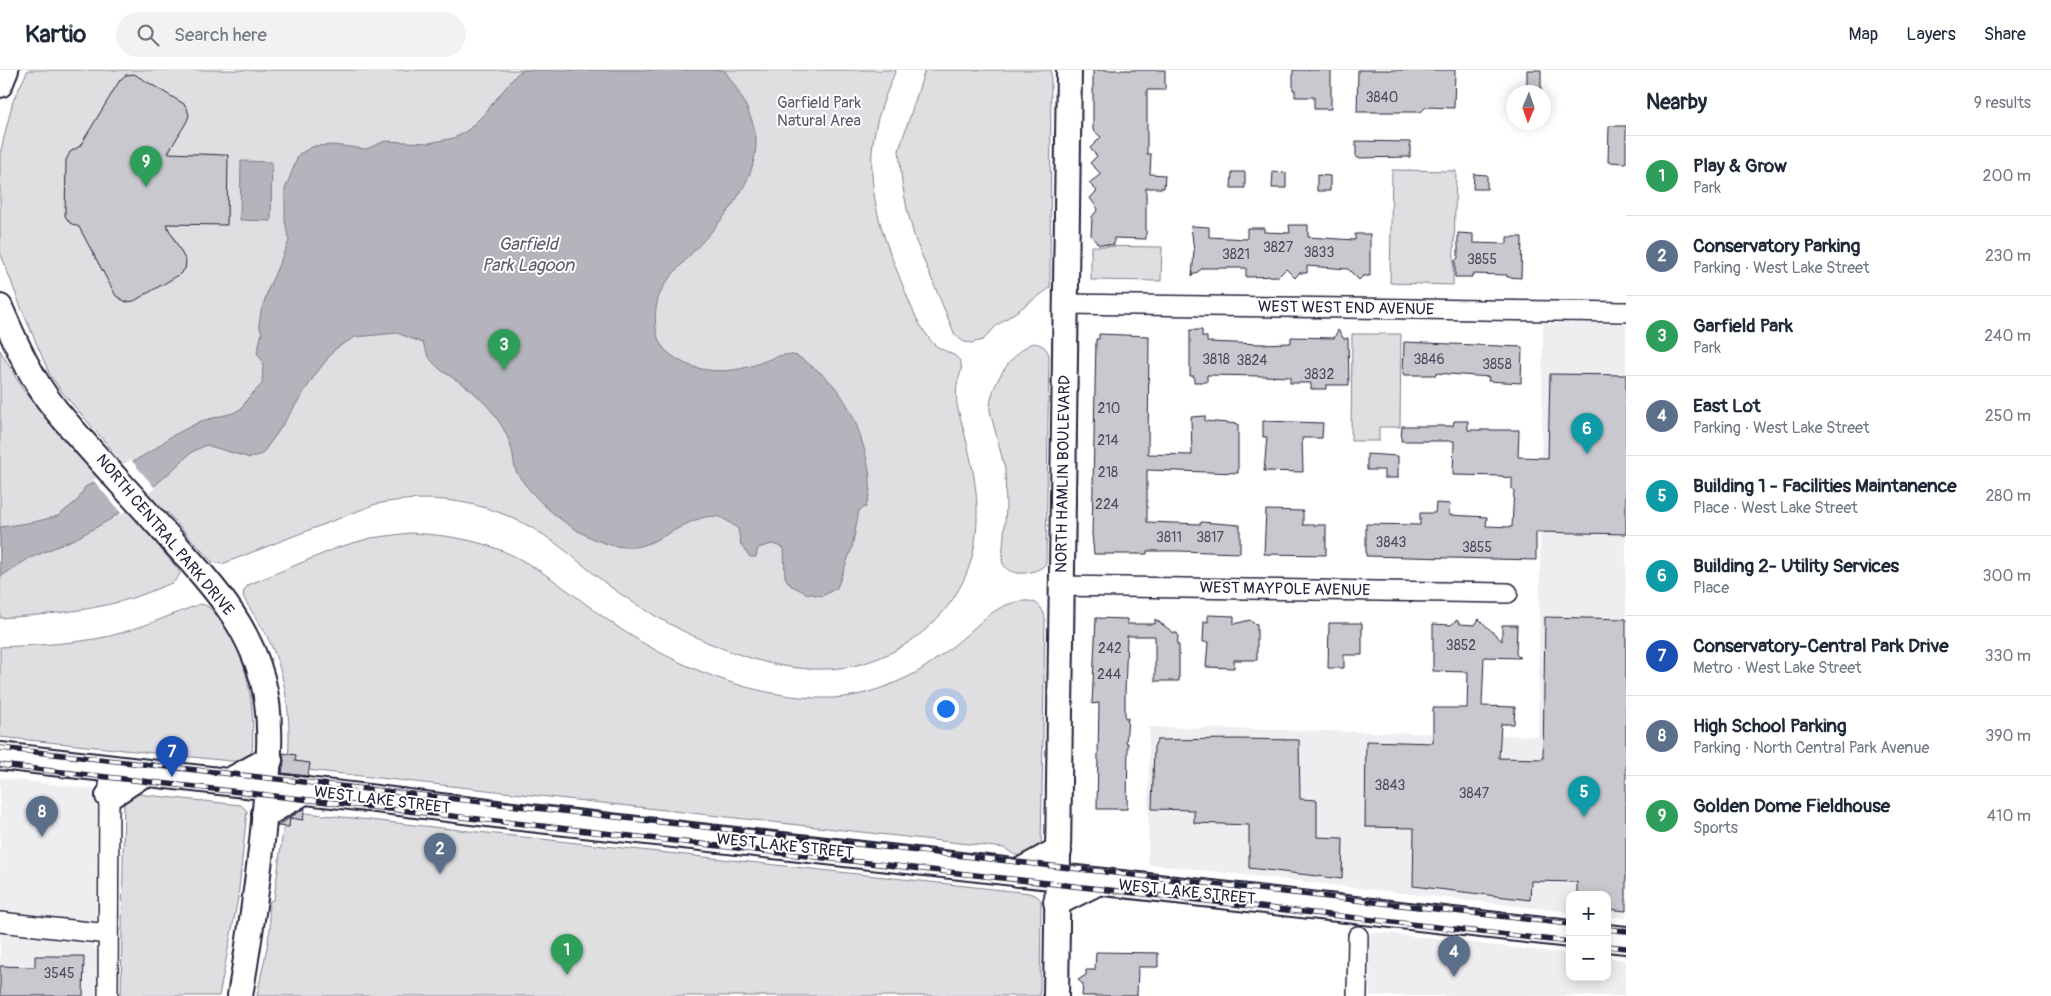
<!DOCTYPE html>
<html lang="en">
<head>
<meta charset="utf-8">
<style>
  body { margin:0; font-family:Pangolin,sans-serif; background:#f2f2f3; color:#1f2937 }
  .controls { position:absolute; right:15px; bottom:15px; display:grid; overflow:hidden; border-radius:10px; box-shadow:0 2px 12px #0003 }
  .controls button { width:45px; height:45px; display:grid; place-items:center; padding:0; border:0; border-bottom:1px solid #e0e1e3; background:#fff; color:#1f2937; font:25px sans-serif }
  .compass { position:absolute; left:1506px; top:15px; width:45px; height:45px; border-radius:50%; background:#fff; box-shadow:0 2px 12px #0003; rotate:182deg }
  .you { position:absolute; left:945px; top:638px; width:18px; height:18px; margin:-12px; border:4px solid #fff; border-radius:50%; background:#1a73e8; box-shadow:0 0 0 8px #1a73e833 }
  .badge { display:grid; place-items:center; width:32px; height:32px; border-radius:50%; background:#db2777; color:#fff; font-size:16px; font-weight:700 }
  .pin { position:absolute; translate:-50% -41px; filter:drop-shadow(0 1px 2px #0008) }
  .pin::after { content:''; position:absolute; top:26px; width:18px; height:15px; background:inherit; clip-path:polygon(0 0,100% 0,50% 100%) }
  .list { margin:0; padding:0; list-style:none }
  h2 { display:flex; justify-content:space-between; align-items:center; height:65px; margin:0; padding:0 20px; font-size:21px }
  h2 small { font-size:16px; font-weight:400; color:#747a83 }
  .list li { display:grid; grid-template-columns:32px 1fr auto; gap:15px; align-items:center; box-sizing:border-box; height:80px; padding:0 20px; border-top:1px solid #e0e1e3 }
  .list b { display:block; font-size:19px; white-space:nowrap }
  .list p { margin:0; font-size:16px; white-space:nowrap; color:#747a83 }
  .list em { font-size:16px; font-style:normal; color:#747a83 }
  .icon { flex:none; width:28px; height:28px; fill:none; stroke:currentColor; stroke-width:2; stroke-linecap:round; stroke-linejoin:round }
  .map { position:relative; flex:none; width:1626px; height:926px; overflow:hidden }
  header { display:flex; align-items:center; gap:30px; box-sizing:border-box; height:70px; padding:0 25px; background:#fff; border-bottom:1px solid #e0e1e3 }
  header strong { font-size:24px }
  nav { display:flex; gap:28px; margin-inline-start:auto; font-size:18px }
  .search { width:350px; height:45px; background:#f2f2f3; display:flex; align-items:center; gap:12px; box-sizing:border-box; padding:0 18px; border-radius:28px; color:#747a83; font-size:19px }
  main { display:flex }
  aside { flex:1; background:#fff }
  .map>svg:first-child { display:block }
  .built { fill:#eeeef1 }
  .green { fill:#dfdfe2; stroke:#80808e }
  .water { fill:#b4b4bc; stroke:#7a7a88 }
  .pier { fill:#fff }
  .building { fill:#c8c8cf; stroke:#22223b }
  .lines { fill:none; stroke-linecap:round; stroke-linejoin:round }
  .minor-casing { stroke:#22223b; stroke-width:22 }
  .tertiary-casing { stroke:#22223b; stroke-width:28 }
  .secondary-casing { stroke:#22223b; stroke-width:30 }
  .minor { stroke:#fff; stroke-width:19 }
  .tertiary { stroke:#fff; stroke-width:24 }
  .secondary { stroke:#fff; stroke-width:26 }
  .rail-casing { stroke:#22223b; stroke-width:5.5 }
  .rail { stroke:#fff; stroke-width:4; stroke-dasharray:11; stroke-linecap:butt }
  .labels { text-anchor:middle; dominant-baseline:central; stroke-width:4; stroke-linejoin:round; paint-order:stroke }
  .number-label { font-size:14px; fill:#4c4c60 }
  .park-label { font-size:16px; fill:#5b5b6d; stroke:#fff }
  .street-label { font-size:16px; fill:#22223b; stroke:#fff }
  .water-label { font-size:18px; font-style:italic; fill:#5c5c6f; stroke:#fff }
</style>
</head>
<body>
<header>
<strong>Kartio</strong>
<div class="search"><svg class="icon" aria-label="search" viewBox="0 0 24 24"><circle cx="10" cy="10" r="6"/><path d="M15 15l6 6"/></svg>Search here</div>
<nav><a>Map</a><a>Layers</a><a>Share</a></nav>
</header>
<main>
<div class="map">
<svg width="1626" height="926" viewBox="0 0 1626 926">
  <rect width="100%" height="100%" fill="#fff"/>
  <filter id="ink" filterUnits="userSpaceOnUse"><feTurbulence type="fractalNoise" baseFrequency=".02" numOctaves="2"/><feDisplacementMap in="SourceGraphic" scale="10" xChannelSelector="R" yChannelSelector="G"/><feConvolveMatrix kernelMatrix="1 2 1 2 8 2 1 2 1" color-interpolation-filters="sRGB"/></filter>
  <g filter="url(#ink)">
    <!-- built -->
    <path class="built" d="M1543,253L1626,254V848L1607,846V825H1570V842L1148,794L1149,657L1538,666Z
      M0,708L94,719L97,723L96,851L90,852L0,842Z
      M1376,862L1570,884V907H1607V888L1626,890V926H1370L1369,867L1371,863Z
      M0,863L94,875L97,880L96,926H0Z"/>
    <!-- green -->
    <path class="green" d="M28,0H896C876,47 866,77 875,130C880,160 892,188 903,216C910,233 916,251 927,265C929,269 932,272 935,275C942,281 955,283 960,291C964,299 958,307 957,315C956,323 956,332 958,339C971,388 984,432 973,483C958,549 892,598 825,599C799,600 772,595 747,587C699,572 653,547 612,518C586,499 562,475 534,459C483,430 433,423 376,434L222,494L212,492L167,442L145,460L177,498L180,503C176,514 168,514 159,518C109,540 54,544 0,548V280L22,318L89,398L112,380L62,322L50,305L22,240L0,182V84L13,31Z
      M925,0H1051L1050,218L996,256L983,270L971,273L964,272L955,265L915,169L907,139L902,113L899,80Z
      M1392,100L1456,101L1453,215L1390,213Z
      M1091,176L1162,177L1161,211L1091,210Z
      M1352,264H1401L1400,357H1379V371H1351Z
      M1032,273C1041,274 1046,276 1049,285L1046,494C1036,505 1005,509 1002,490L1006,439L1005,399L990,341C989,316 1010,285 1032,273Z
      M410,463C447,465 482,470 516,487C549,504 578,529 609,551C671,595 756,631 833,628C862,627 894,615 919,601C933,592 946,582 958,572C979,555 995,533 1024,531C1036,530 1042,536 1045,547L1041,779L1033,786L1015,785L1004,778L290,698L288,692C291,653 288,614 272,577C265,559 252,544 243,526L244,521L248,515L339,477L371,468Z
      M200,534C210,535 214,543 220,550C250,589 255,638 252,685L240,692L0,667V577C37,575 74,574 110,566C141,558 171,545 200,534Z
      M127,723L241,735L247,741L238,828L219,926H121L124,728Z
      M288,741L1029,823L1037,826L1041,830L1040,926H257C261,904 267,881 270,859C271,849 267,840 270,831L274,829L285,746Z"/>
    <!-- water -->
    <path class="water" d="M524,0H724C737,17 754,47 756,68C759,112 718,155 691,184C680,197 665,210 659,226C654,240 654,257 659,271C664,281 674,288 684,293C705,303 731,303 754,295C768,291 782,281 797,286C801,288 806,292 810,295C842,316 855,345 865,382C868,393 871,407 870,419C870,425 867,432 866,437L859,440L852,478L837,518L822,526L806,523L790,515L785,507L784,478L772,474L758,478L756,487H750L741,475L738,459C733,455 728,451 722,448C697,438 661,475 634,477C592,481 538,437 517,403C513,396 514,385 511,377C507,363 499,350 489,338C483,331 475,323 467,317C455,308 441,303 431,290C427,285 425,279 423,273L397,263L355,267L335,279L315,305L278,362L262,384L250,388L206,375L192,382L158,413L111,449L77,468L28,489L0,507V457L34,452L58,446L78,430L85,417L107,407L153,380L170,367L201,351L233,343L242,338L248,328L262,314L263,292L257,283L262,263L259,255L261,241L269,217L289,171L285,151V119L299,84L314,76L333,75L366,79L385,71L429,73L454,68L468,60L483,45L517,4Z
      M241,91L272,92L271,151L240,150Z"/>
    <!-- pier -->
    <path class="pier" d="M131,390L155,418L122,444L93,410Z"/>
    <!-- building -->
    <path class="building" d="M1093,0H1165V20H1147V84H1151L1150,104L1165,105L1164,118H1146V169L1114,168V175L1098,174L1091,166L1092,147L1098,139L1090,128L1097,121L1089,113L1101,104L1090,93L1097,86L1090,78L1101,67L1093,60Z
      M1293,0H1331V39H1314V27H1295V20H1293Z
      M1358,0H1455L1454,38L1426,37L1421,42H1357Z
      M1527,0H1541V22H1527Z
      M134,4L184,34L187,38L189,45L187,51L168,83L228,85L227,155L166,154L186,191L185,199L179,205L134,231L126,232L116,226L79,157L70,153L65,146L66,90L70,82L80,76L120,10L126,5Z
      M1609,56H1626V93L1608,92Z
      M1356,71L1410,72V87L1356,88Z
      M1232,102H1245V118H1231Z
      M1273,102L1286,103V118H1272Z
      M1474,104L1487,105V119H1473Z
      M1317,105L1330,106V121H1317Z
      M1289,155H1308V167L1355,170V164H1370V206H1363L1359,210L1348,199L1307,196V203H1299L1295,208L1286,199L1279,206L1246,207V198H1203L1192,206L1194,181L1191,156L1209,157V167L1247,169V158H1264V162L1290,163Z
      M1458,163L1473,164V173L1507,174V167H1522L1521,208L1507,207V205L1472,204V207H1455V191L1458,188Z
      M1190,260H1202V267H1207V272L1261,274L1291,273V267L1334,268L1338,260L1344,269L1348,268L1349,315H1326V319H1311V313H1290V307L1264,306L1207,305V312H1194V306H1190Z
      M1099,264L1149,266L1148,384L1192,385L1191,347L1205,346V351L1238,354V403L1147,400V452L1201,454V452L1240,455V483L1178,481H1147V484H1094L1092,464L1096,269H1099Z
      M1404,272L1522,277L1521,313L1488,311L1489,307L1436,303V305H1403Z
      M1550,304L1626,305V464L1536,462V490L1366,486V454L1420,455V443H1435L1436,433L1450,434L1449,445L1487,447L1486,456L1512,457L1514,420L1512,419V408L1503,407V406L1453,405L1454,371H1401L1402,356H1453L1454,351H1468V360H1519L1518,387L1548,388Z
      M1263,351L1323,353L1322,368H1302L1303,402L1264,401L1267,367H1263Z
      M1367,384L1398,386V408H1384V400H1367Z
      M1266,440L1303,441V455H1326V485L1264,484Z
      M1208,545L1234,546V554L1250,550L1253,553L1257,554V590H1234V598L1206,597L1208,572H1203L1204,551L1208,552Z
      M1545,547L1626,549V841L1607,839V825H1577V812L1531,811L1530,830L1413,816L1414,758L1365,757L1366,671L1433,673V638H1467L1468,602L1433,601V554L1451,555L1457,550L1460,554L1475,555L1479,549L1502,571V555H1517L1516,584L1520,588L1484,587L1482,636L1515,637L1514,654H1501L1499,688L1543,689Z
      M1096,548L1127,549V554H1155V549L1174,563H1177L1178,567L1177,575H1179V611H1155V566H1127L1125,623V648H1128L1126,673H1128L1127,739H1097L1099,633L1092,634Z
      M1329,553H1362V585H1344V598H1328Z
      M1237,669L1299,670L1300,729L1317,730V767L1343,768L1342,809L1249,798V755L1194,753V740L1152,739L1154,677L1157,670Z
      M283,683L296,685L295,691L310,693L308,706L282,703L284,691Z
      M305,738L303,750L290,748L289,757L277,756Z
      M1096,882L1158,883V897H1138L1137,926H1082L1083,914L1078,910L1086,905V900H1095Z
      M35,886H84L83,926H0V896L35,897Z"/>
    <g class="lines">
      <defs>
        <path id="minor" d="M1065,234L1626,242
          M1061,516L1508,523
          M0,852L108,864
          M108,926L109,715
          M1357,926L1358,866"/>
        <path id="tertiary" d="M0,15L6,0
          M0,237C16,274 31,309 56,340C92,383 131,424 168,466C206,508 247,551 262,608C273,648 269,688 266,728C261,795 251,860 240,926
          M1056,926L1069,0"/>
        <path id="secondary" d="M0,686L368,728L512,746L1570,864
          M229,712L269,690
          M109,726L144,703
          M265,744L304,721
          M1018,803L1058,781
          M1057,832L1097,812
          M1607,868L1626,870"/>
      </defs>
      <!-- minor casing -->
      <use href="#minor" class="minor-casing"/>
      <!-- tertiary casing -->
      <use href="#tertiary" class="tertiary-casing"/>
      <!-- secondary casing -->
      <use href="#secondary" class="secondary-casing"/>
      <!-- minor -->
      <use href="#minor" class="minor"/>
      <!-- tertiary -->
      <use href="#tertiary" class="tertiary"/>
      <!-- secondary -->
      <use href="#secondary" class="secondary"/>
      <defs>
        <path id="rail" d="M0,678L1570,854
          M0,695L1570,872
          M1607,859L1626,861
          M1607,876L1626,878"/>
      </defs>
      <!-- rail casing -->
      <use href="#rail" class="rail-casing"/>
      <!-- rail -->
      <use href="#rail" class="rail"/>
    </g>
  </g>
  <g class="labels">
    <!-- number labels -->
    <g class="number-label">
      <text x="1382" y="27">3840</text>
      <text x="1278" y="177">3827</text>
      <text x="1319" y="182">3833</text>
      <text x="1236" y="184">3821</text>
      <text x="1482" y="189">3855</text>
      <text x="1216" y="289">3818</text>
      <text x="1429" y="289">3846</text>
      <text x="1252" y="290">3824</text>
      <text x="1497" y="294">3858</text>
      <text x="1319" y="304">3832</text>
      <text x="1109" y="338">210</text>
      <text x="1108" y="370">214</text>
      <text x="1108" y="402">218</text>
      <text x="1107" y="434">224</text>
      <text x="1169" y="467">3811</text>
      <text x="1210" y="467">3817</text>
      <text x="1391" y="472">3843</text>
      <text x="1477" y="477">3855</text>
      <text x="1461" y="575">3852</text>
      <text x="1110" y="578">242</text>
      <text x="1109" y="604">244</text>
      <text x="1390" y="715">3843</text>
      <text x="1474" y="723">3847</text>
      <text x="59" y="903">3545</text>
    </g>
    <!-- park labels -->
    <g class="park-label">
      <text x="819" y="33">Garfield Park<tspan x="819" dy="18">Natural Area</tspan></text>
    </g>
    <!-- street labels -->
    <g class="street-label">
      <text transform="translate(1346 238) rotate(1)">WEST WEST END AVENUE</text>
      <text transform="translate(1063 404) rotate(-89)">NORTH HAMLIN BOULEVARD</text>
      <text transform="translate(165 465) rotate(50)">NORTH CENTRAL PARK DRIVE</text>
      <text transform="translate(1285 519) rotate(1)">WEST MAYPOLE AVENUE</text>
      <text transform="translate(382 730) rotate(7)">WEST LAKE STREET</text>
      <text transform="translate(785 776) rotate(6)">WEST LAKE STREET</text>
      <text transform="translate(1187 822) rotate(6)">WEST LAKE STREET</text>
    </g>
    <!-- water labels -->
    <g class="water-label">
      <text x="528" y="174">Garfield<tspan x="528" dy="21">Park Lagoon</tspan></text>
    </g>
  </g>
</svg>
<div class="controls">
<button>+</button>
<button>−</button>
</div>
<svg class="compass" viewBox="-18 -18 36 36"><path d="M0-13l5 13h-10z" fill="#e53935"/><path d="M0 13l5-13h-10z" fill="#747a83"/></svg>
<div class="you"></div>
<div class="pin badge" style="left:567px;top:905px;background:#2e9e5b">1</div>
<div class="pin badge" style="left:440px;top:804px;background:#5c6f8a">2</div>
<div class="pin badge" style="left:504px;top:300px;background:#2e9e5b">3</div>
<div class="pin badge" style="left:1454px;top:907px;background:#5c6f8a">4</div>
<div class="pin badge" style="left:1584px;top:747px;background:#0f9aa8">5</div>
<div class="pin badge" style="left:1587px;top:384px;background:#0f9aa8">6</div>
<div class="pin badge" style="left:172px;top:707px;background:#1a4fb4">7</div>
<div class="pin badge" style="left:42px;top:767px;background:#5c6f8a">8</div>
<div class="pin badge" style="left:146px;top:117px;background:#2e9e5b">9</div>
</div>
<aside>
<h2>Nearby<small>9 results</small></h2>
<ul class="list">
<li><span class="badge" style="background:#2e9e5b">1</span><div><b>Play &amp; Grow</b><p>Park</p></div><em>200 m</em></li>
<li><span class="badge" style="background:#5c6f8a">2</span><div><b>Conservatory Parking</b><p>Parking · West Lake Street</p></div><em>230 m</em></li>
<li><span class="badge" style="background:#2e9e5b">3</span><div><b>Garfield Park</b><p>Park</p></div><em>240 m</em></li>
<li><span class="badge" style="background:#5c6f8a">4</span><div><b>East Lot</b><p>Parking · West Lake Street</p></div><em>250 m</em></li>
<li><span class="badge" style="background:#0f9aa8">5</span><div><b>Building 1 - Facilities Maintanence</b><p>Place · West Lake Street</p></div><em>280 m</em></li>
<li><span class="badge" style="background:#0f9aa8">6</span><div><b>Building 2- Utility Services</b><p>Place</p></div><em>300 m</em></li>
<li><span class="badge" style="background:#1a4fb4">7</span><div><b>Conservatory-Central Park Drive</b><p>Metro · West Lake Street</p></div><em>330 m</em></li>
<li><span class="badge" style="background:#5c6f8a">8</span><div><b>High School Parking</b><p>Parking · North Central Park Avenue</p></div><em>390 m</em></li>
<li><span class="badge" style="background:#2e9e5b">9</span><div><b>Golden Dome Fieldhouse</b><p>Sports</p></div><em>410 m</em></li>
</ul>
</aside>
</main>
</body>
</html>
